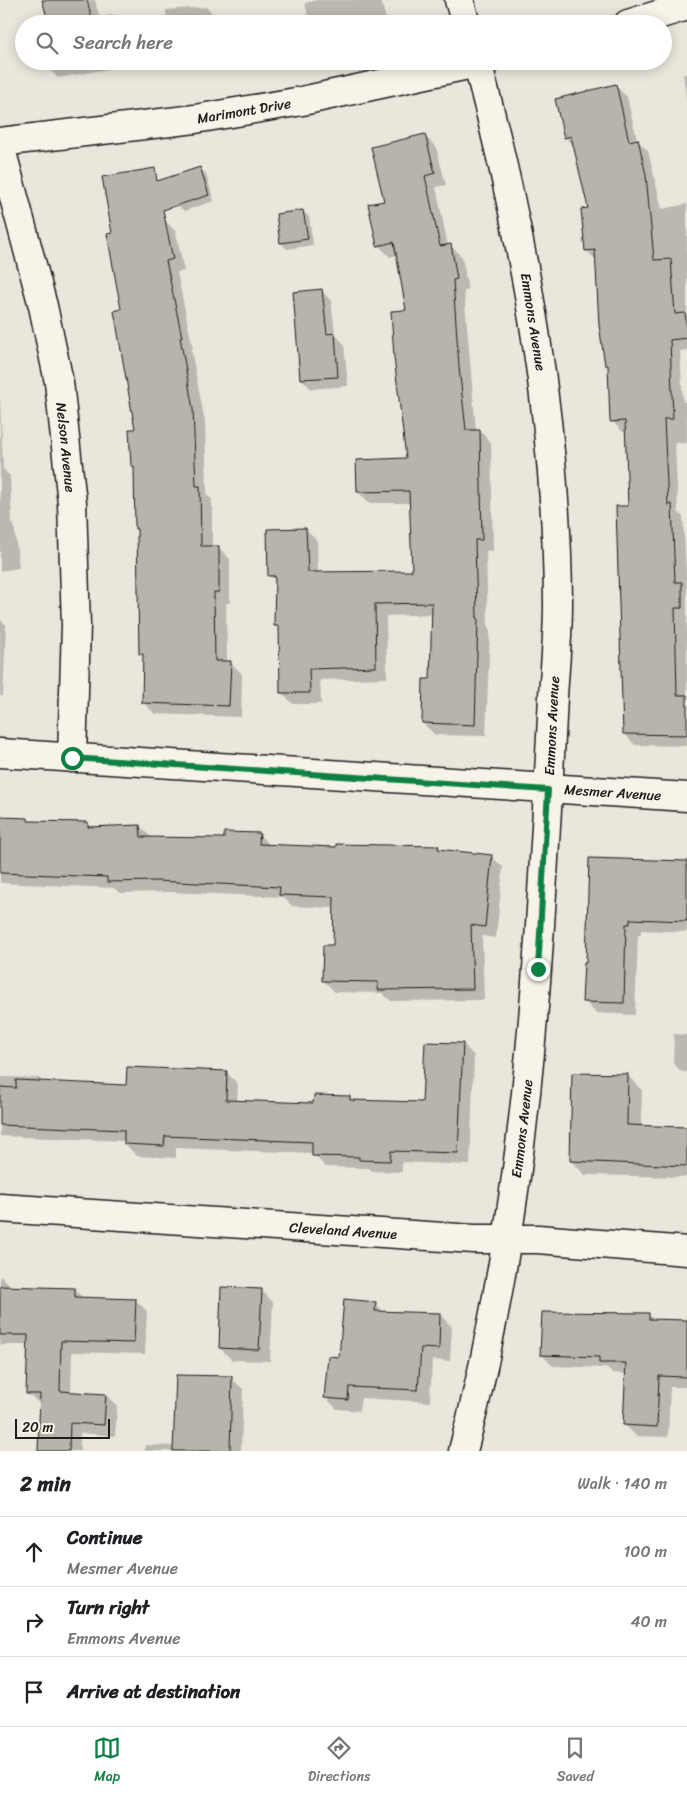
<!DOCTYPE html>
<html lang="en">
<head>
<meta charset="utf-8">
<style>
  body { margin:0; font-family:Sriracha,sans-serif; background:#f6f6f6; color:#202124 }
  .scale { position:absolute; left:15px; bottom:12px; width:95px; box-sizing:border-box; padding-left:5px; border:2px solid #1c1c1c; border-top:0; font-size:14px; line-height:18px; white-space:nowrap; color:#1c1c1c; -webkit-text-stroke:4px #f7f3e8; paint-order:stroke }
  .stop { position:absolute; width:15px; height:15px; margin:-11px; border:4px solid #0b8043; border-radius:50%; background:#fff }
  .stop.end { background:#0b8043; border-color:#fff; box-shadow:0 1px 5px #0008 }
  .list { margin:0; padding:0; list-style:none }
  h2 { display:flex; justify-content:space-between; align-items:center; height:65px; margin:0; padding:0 20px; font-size:21px }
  h2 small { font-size:16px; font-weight:400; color:#757577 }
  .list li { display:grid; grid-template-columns:32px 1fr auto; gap:15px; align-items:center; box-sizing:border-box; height:70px; padding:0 20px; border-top:1px solid #e0e0e0 }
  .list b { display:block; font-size:19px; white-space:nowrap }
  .list p { margin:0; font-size:16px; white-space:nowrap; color:#757577 }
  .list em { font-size:16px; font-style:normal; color:#757577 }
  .icon { flex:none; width:28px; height:28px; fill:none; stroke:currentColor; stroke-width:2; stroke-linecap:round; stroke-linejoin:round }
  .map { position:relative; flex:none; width:687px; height:1451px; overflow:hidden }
  .search { position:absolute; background:#fff; box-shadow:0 2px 12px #0003; left:15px; right:15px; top:15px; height:55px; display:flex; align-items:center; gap:12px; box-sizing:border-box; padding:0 18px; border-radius:28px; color:#757577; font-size:19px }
  .sheet { height:275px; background:#fff }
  nav { display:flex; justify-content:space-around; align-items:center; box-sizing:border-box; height:70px; border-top:1px solid #e0e0e0; background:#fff; font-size:14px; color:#757577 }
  nav a { display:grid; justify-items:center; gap:2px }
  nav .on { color:#0b8043 }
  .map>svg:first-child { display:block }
  .shadow { fill:#0003 }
  .building { fill:#b6b4ac; stroke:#1c1c1c }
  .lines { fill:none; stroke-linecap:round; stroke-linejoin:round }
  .minor-casing { stroke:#1c1c1c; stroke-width:31 }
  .minor { stroke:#f7f3e8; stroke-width:28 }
  .route { stroke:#0b8043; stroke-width:6 }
  .labels { text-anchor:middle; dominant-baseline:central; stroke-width:4; stroke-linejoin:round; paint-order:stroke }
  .street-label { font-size:14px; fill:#1c1c1c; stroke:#f7f3e8 }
</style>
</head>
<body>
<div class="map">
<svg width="687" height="1451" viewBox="0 0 687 1451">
  <rect width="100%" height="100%" fill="#eae6dc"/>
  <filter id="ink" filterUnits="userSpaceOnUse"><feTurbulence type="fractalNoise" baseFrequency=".02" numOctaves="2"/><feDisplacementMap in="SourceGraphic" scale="10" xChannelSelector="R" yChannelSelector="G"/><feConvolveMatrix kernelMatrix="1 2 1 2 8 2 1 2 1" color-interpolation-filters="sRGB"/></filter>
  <g filter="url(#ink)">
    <!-- shadow -->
    <path class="shadow" d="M43,0H95L100,20L113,17L119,24H50Z
      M317,0H381L387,24H310L305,3Z
      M206,7L218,19V24H167L166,10Z
      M45,61H130L131,65L58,78L46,66Z
      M683,74H687V105V104Z
      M616,86L627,97L637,140L648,151L662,209L687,204V350L680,351L683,402H687V443H675L678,512L683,517L687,589V746L635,745L624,733L629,507L627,432H623L612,421L609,368L606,365L597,261L586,250L589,209L575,148L565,137Z
      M425,136L436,147L446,185L436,187L448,246H451L462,257L468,290L464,291L476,431H480L491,443L493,551H486L488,628L490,630L486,736L435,735L423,723L431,681L433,614L386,616L387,678L320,680L321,704H293L282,693L281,631L275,626L276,582L270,575L306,529L317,541L318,574L413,573L411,503H370L358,492L407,460V311L397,255L390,257L378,245L386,202Z
      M200,168L206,174L214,201L184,211L178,205Z
      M303,211L309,217L313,245L287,249L281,243Z
      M165,220L176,232L184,271L177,272L193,349H191L205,422L207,495L212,499V547H218L230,559V603H226L227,662H230L242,674L241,717L155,714L143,702L145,658L140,653L139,531L135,469L132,466L136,430L123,310Z
      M322,291L331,301L335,334L344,344L348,386L311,389L302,379Z
      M0,394L3,469L10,476L12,523L14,525L19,568L0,571Z
      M0,619L6,625L3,696H0Z
      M0,818L27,819L31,823L87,824L91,828L140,826L152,838L225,839L259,835L271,846L438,847L441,850L491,856L503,867L496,938L482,936L484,1000L391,1001L382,993L335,992L324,981L334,946L335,908L292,906L283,897L168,892L120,893L114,888L0,883Z
      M590,860L687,862V932L641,930V935H638L635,1015L596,1013L584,1001L587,964Z
      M674,1034L687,1035V1072H682L673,1063Z
      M463,1044L474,1056L470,1165L402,1162V1172L372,1171L369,1168L325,1167L313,1153L176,1148V1158L137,1156L125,1144V1141L0,1136V1077L39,1078L43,1083L127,1086L226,1072L238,1084L237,1102L315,1104L350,1097L354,1101L423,1103Z
      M628,1076L642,1090L641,1126L687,1128V1177L585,1175L571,1161Z
      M0,1276L14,1288L74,1289L83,1298L135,1300L147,1311L145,1354L72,1352L71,1393L106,1395L117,1406L115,1436L80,1433V1451H40L41,1405L27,1393L28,1345H0Z
      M261,1290L273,1302L270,1361L232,1360L220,1348Z
      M375,1303L384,1312L440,1315L452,1327L450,1361L432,1360L430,1402L361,1398L359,1411L337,1409L325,1397L340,1359Z
      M648,1315L654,1320L687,1321V1387H670L668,1437L636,1436L625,1425L627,1374L612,1373L606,1368L553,1366L542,1355Z
      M231,1378L243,1389L241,1451H251H145V1445L175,1446Z"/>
    <!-- building -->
    <path class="building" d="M42,0H87L92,20L113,16L114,24H49Z
      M616,84L629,141L638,139L646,175L654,260L671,259L675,314L685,313L687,328V338L670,340L673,419H664L668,505L672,504L675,582H682V608H675L677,695H687V735L623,734L616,506H628L625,421L610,422L608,365H605L599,325L595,250L585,251L581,209L588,208L571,136L564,138L555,99Z
      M425,134L435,173L425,176L440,246L451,244L457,279L453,280L459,367L466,430H480L482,540H475L477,618H478L475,725L422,723L423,679H430L432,603L375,604L376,667L309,669L310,693H280L279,626H274L275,576H268L267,529L306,528L308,572L412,571L409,491L357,492L356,460L406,458L394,357L391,311L406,310L394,242L377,246L368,204L384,201L371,147Z
      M200,167L209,195L163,210L173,259L166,261L182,337H180L193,409L196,486H200L201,546H219V592H214L215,661H231L229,706L142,703L143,654H139L137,529H135L134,466H131L129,429H135L114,311L121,309L107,234L112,233L102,177L155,168L157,181Z
      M303,210L308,239L280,243L276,214Z
      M322,289L327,334L335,333L338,377L300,379L293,292Z
      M0,817L28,818V821L88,822V827L140,825L141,837L224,838V832L260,833L259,844L336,847V844L439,846L438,849L492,855L485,927L471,925L473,989L378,990V982L322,981L323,945H333L334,897L279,895L280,887L156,881L107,882V877L0,873Z
      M589,858L687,861V921L630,919V924H626L624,1003L582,1002L584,963H586Z
      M425,1042L463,1043L458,1153L391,1151L390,1161L359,1160V1157L312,1156V1142L165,1136L164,1146L124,1144V1130L0,1125V1087L16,1088V1080L126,1085L127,1067L227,1071L226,1100L313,1103L314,1095L350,1096V1100L422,1102Z
      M572,1073L628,1074L627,1125L687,1127V1166L570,1161Z
      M0,1286L75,1288V1297L136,1299L134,1343L61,1341L60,1391L106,1394L104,1425L70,1423L69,1451H38L40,1394H26L28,1335H0Z
      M221,1287L262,1289L259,1350L219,1348Z
      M344,1299L376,1302L375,1311L440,1313L439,1349L421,1348L418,1390L349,1387L348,1400L324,1398L328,1356L339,1357Z
      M542,1312L649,1313V1319L687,1320V1377L659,1376L657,1427L623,1425L626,1363H599V1357L540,1355Z
      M176,1375L232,1376L230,1451H173Z"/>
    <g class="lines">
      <defs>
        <g id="minor">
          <path d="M459,0L466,24"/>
          <path d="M628,24L687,6"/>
          <path id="s1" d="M0,142L195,119L302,101L486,61"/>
          <path id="s2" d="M0,145L43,306L59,382L72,503L76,625L72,758"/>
          <path id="s3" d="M0,753L687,797"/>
          <path id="s4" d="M0,1208L474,1239H538L687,1251"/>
          <path id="s5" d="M463,1451C511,1268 531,1081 542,893C546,827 550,762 553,696C555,665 558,635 558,604C557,420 524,238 477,61"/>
        </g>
      </defs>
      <!-- minor casing -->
      <use href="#minor" class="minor-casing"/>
      <!-- minor -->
      <use href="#minor" class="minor"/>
    </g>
  </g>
  <g class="lines" filter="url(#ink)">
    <!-- route -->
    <path class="route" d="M72,758L548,790L538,969"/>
  </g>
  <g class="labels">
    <!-- street labels -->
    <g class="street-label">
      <text stroke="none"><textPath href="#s1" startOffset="246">Marimont Drive</textPath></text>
      <text transform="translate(533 322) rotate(81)">Emmons Avenue</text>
      <text stroke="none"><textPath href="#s2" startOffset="310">Nelson Avenue</textPath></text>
      <text stroke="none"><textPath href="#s5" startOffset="732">Emmons Avenue</textPath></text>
      <text stroke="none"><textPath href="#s3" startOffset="614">Mesmer Avenue</textPath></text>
      <text stroke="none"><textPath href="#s5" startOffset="328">Emmons Avenue</textPath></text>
      <text stroke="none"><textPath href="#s4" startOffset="344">Cleveland Avenue</textPath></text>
    </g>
  </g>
</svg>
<div class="scale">20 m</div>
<div class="stop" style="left:72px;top:758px"></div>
<div class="stop end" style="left:538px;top:969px"></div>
<div class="search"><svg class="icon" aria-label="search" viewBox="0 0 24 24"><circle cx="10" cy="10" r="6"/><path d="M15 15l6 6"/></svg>Search here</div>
</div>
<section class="sheet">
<h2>2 min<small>Walk · 140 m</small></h2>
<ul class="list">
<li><svg class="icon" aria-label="ahead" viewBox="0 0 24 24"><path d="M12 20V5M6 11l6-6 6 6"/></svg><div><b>Continue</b><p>Mesmer Avenue</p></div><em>100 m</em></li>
<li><svg class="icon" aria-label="right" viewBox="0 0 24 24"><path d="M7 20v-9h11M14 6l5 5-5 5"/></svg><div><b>Turn right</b><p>Emmons Avenue</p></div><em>40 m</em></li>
<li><svg class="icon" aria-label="arrive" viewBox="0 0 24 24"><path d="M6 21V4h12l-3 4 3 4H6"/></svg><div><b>Arrive at destination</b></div></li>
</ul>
</section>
<nav>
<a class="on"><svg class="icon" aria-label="map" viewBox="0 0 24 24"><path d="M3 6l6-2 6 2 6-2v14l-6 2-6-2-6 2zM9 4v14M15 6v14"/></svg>Map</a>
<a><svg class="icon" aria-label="directions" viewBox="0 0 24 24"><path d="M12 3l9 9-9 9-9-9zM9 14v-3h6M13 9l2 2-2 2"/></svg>Directions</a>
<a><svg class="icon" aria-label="saved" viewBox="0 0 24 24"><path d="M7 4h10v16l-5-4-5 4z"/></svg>Saved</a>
</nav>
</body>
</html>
